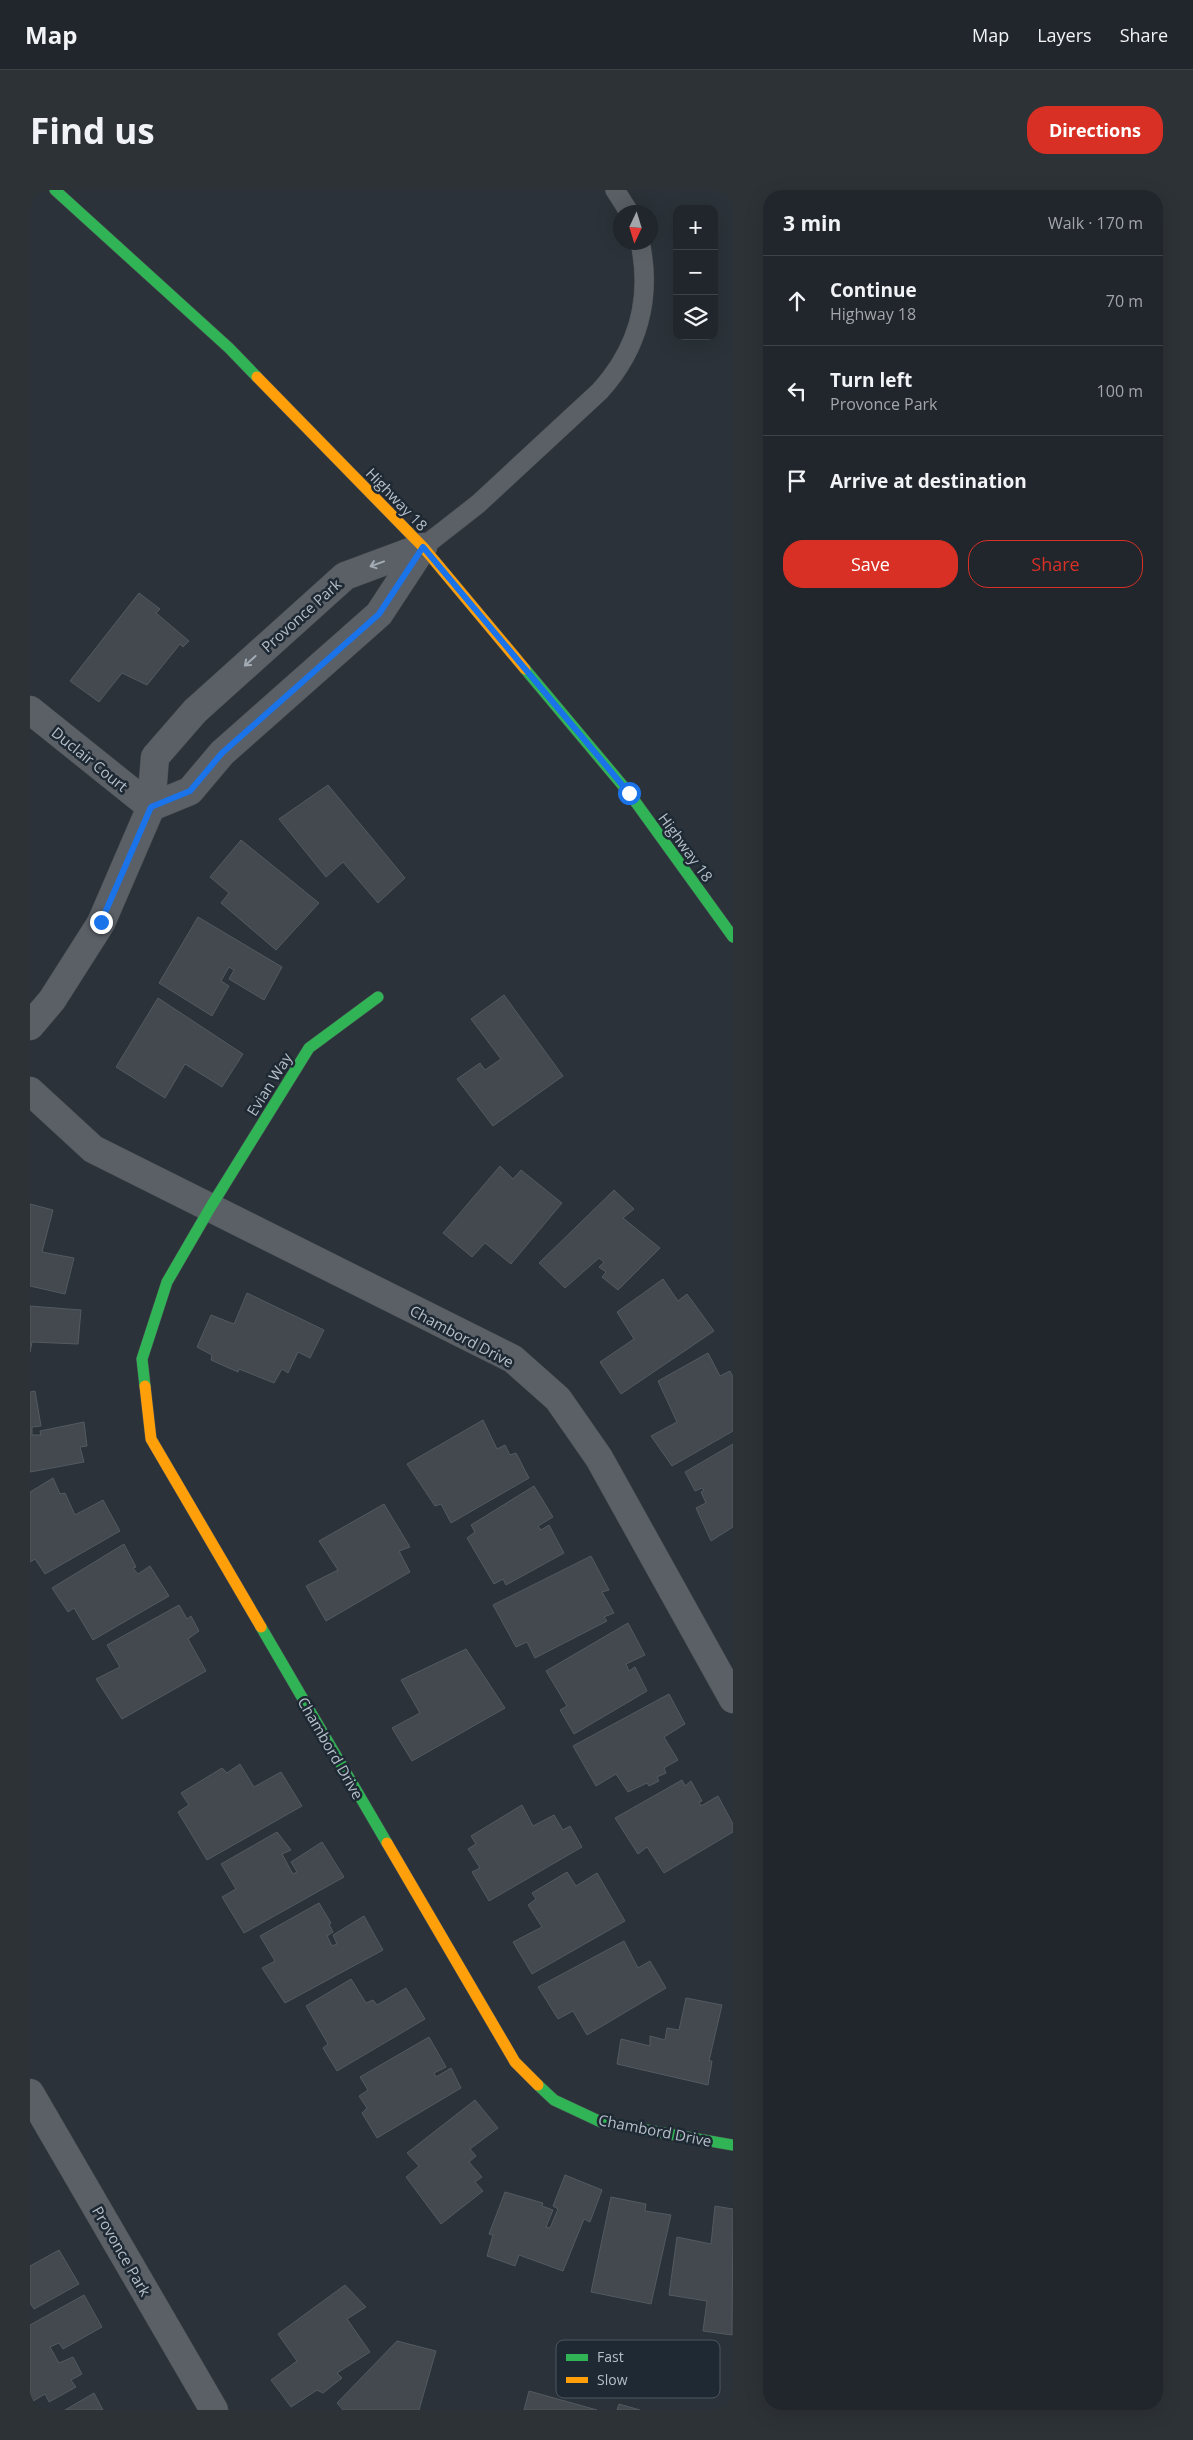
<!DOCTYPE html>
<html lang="en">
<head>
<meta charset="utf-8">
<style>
  body { margin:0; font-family:"Open Sans",sans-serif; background:#2d3237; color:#f1f3f6 }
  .controls { position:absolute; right:15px; top:15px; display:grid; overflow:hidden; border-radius:10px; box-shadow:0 5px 20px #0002 }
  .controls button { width:45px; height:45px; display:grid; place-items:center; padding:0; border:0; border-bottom:1px solid #3d4347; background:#20262b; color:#f1f3f6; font:25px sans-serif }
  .compass { position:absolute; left:583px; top:15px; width:45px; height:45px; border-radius:50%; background:#20262b; box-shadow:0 5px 20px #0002; rotate:184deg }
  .stop { position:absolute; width:15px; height:15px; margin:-11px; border:4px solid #1a73e8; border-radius:50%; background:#fff }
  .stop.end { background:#1a73e8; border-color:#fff; box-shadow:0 1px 5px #0008 }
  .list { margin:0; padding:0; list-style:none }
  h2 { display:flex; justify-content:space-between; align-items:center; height:65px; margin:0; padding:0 20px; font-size:21px }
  h2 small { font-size:16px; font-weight:400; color:#a2a5a9 }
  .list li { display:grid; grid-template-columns:32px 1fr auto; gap:15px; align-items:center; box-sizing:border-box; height:90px; padding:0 20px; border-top:1px solid #3d4347 }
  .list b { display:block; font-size:19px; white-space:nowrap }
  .list p { margin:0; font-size:16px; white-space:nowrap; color:#a2a5a9 }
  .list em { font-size:16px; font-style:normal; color:#a2a5a9 }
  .actions { display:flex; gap:10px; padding:15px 20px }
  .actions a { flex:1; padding:11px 0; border:1px solid #d93025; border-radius:20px; text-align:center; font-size:18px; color:#d93025 }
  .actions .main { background:#d93025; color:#fff }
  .icon { flex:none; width:28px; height:28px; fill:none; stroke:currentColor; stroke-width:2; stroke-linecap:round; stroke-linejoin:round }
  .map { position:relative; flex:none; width:703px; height:2220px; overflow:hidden; border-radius:20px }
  header { display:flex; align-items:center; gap:30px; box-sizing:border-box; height:70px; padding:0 25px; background:#20262b; border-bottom:1px solid #3d4347 }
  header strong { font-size:24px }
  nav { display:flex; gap:28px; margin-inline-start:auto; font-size:18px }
  .intro { display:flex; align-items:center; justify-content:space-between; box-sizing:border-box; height:120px; padding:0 30px }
  h1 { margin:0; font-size:35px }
  .button { padding:12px 22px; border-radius:20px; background:#d93025; color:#fff; font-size:18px; font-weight:700 }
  main { display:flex; gap:30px; padding:0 30px }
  aside { flex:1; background:#20262b; border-radius:20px; box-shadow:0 5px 20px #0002 }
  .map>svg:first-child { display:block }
  .building { fill:#43494e; stroke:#535a61 }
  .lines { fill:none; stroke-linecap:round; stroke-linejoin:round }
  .lane-casing { stroke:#494e53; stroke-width:20 }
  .street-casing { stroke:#494e53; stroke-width:29 }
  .fast-casing { stroke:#494e53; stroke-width:12 }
  .slow-casing { stroke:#494e53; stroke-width:12 }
  .lane { stroke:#5b6067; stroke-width:19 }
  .street { stroke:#5b6067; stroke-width:28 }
  .fast { stroke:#30b455; stroke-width:11 }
  .slow { stroke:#ff9f0a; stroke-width:11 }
  .oneway { stroke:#a3acb5 }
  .route { stroke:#1a73e8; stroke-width:6 }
  .labels { text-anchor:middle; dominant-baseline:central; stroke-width:5; stroke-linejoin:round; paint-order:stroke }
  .street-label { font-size:15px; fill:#b5bfc9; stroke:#1e2934 }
  .key { fill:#1e2934; stroke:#4b5661; stroke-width:1 }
  .key-label { font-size:14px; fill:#b5bfc9 }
</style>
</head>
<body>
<header>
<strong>Map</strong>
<nav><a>Map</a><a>Layers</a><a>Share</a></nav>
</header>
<div class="intro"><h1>Find us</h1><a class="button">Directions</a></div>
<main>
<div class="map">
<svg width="703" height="2220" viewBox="0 0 703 2220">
  <rect width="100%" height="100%" fill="#2b3239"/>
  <!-- building -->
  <path class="building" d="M109,403L130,419L126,423L159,451L153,457L150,454L117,495L92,483L69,512L40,491Z
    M298,595L375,688L348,713L313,672L296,687L249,629Z
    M211,650L289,713L246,760L191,713L199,703L180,687Z
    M168,727L252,777L234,810L199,789L204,780L199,777L191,791L199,796L182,826L129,793Z
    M474,805L533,886L463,936L427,889L450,873L455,880L471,869L441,829Z
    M128,808L213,864L192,897L155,874L135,908L86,877Z
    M470,976L483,989L491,980L532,1013L481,1074L455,1053L442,1067L413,1043Z
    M584,1000L604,1019L593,1028L630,1058L588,1100L572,1087L576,1082L569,1077L574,1072L569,1068L535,1098L509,1073Z
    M0,1014L23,1020L12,1062L44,1068L35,1104L0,1096Z
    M633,1089L648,1111L657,1104L684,1141L591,1204L570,1172L604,1149L587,1122Z
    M217,1103L294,1140L280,1168L268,1162L258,1183L252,1179L244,1193L209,1179L208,1182L181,1170L182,1165L167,1157L181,1125L204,1134Z
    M0,1116L51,1120L48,1154L2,1152L0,1162Z
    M678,1163L690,1186L700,1181L703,1187V1241L642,1276L621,1246L647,1232L628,1191Z
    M5,1201L11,1236L2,1237V1245H11L10,1241L54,1232L57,1256L50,1257L54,1272L0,1282V1202Z
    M453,1230L467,1259L475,1255L480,1265L486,1263L499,1288L421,1333L411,1314L405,1316L377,1274Z
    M703,1254V1337L681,1351L666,1318L676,1313L671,1302L674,1300L672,1298L665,1301L655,1282Z
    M23,1288L30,1304L35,1303L45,1325L73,1310L90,1341L15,1384L5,1369L0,1372V1302Z
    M504,1296L523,1327L508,1336L511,1340L519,1335L534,1363L476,1395L473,1389L464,1394L437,1348L445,1342L441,1335Z
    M354,1314L380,1357L369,1361L380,1382L296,1431L276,1396L308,1380L289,1351Z
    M94,1354L106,1377L103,1378L108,1384L120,1376L139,1406L63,1450L44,1418L38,1422L22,1398Z
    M561,1366L579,1400L572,1402L584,1423L574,1427L577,1431L505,1468L497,1452L486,1457L463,1415Z
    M149,1415L157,1429L161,1426L169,1441L158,1449L176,1481L92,1529L66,1489L90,1477L77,1455Z
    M598,1433L615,1465L596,1474L599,1481L605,1477L617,1501L544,1544L530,1520L537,1516L516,1481Z
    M436,1459L475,1518L382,1571L362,1538L390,1523L371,1490Z
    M639,1504L655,1534L634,1547L648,1570L634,1578L636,1583L627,1587L629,1591L619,1596L617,1593L598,1602L586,1584L566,1596L543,1556Z
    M210,1574L224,1597L251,1582L272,1616L177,1670L148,1622L159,1615L151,1603L192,1578L197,1583Z
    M652,1590L655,1596L661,1591L672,1611L669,1612L671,1616L688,1606L703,1634V1642L634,1683L617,1657L608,1664L585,1628Z
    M492,1615L503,1636L524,1625L533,1640L540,1636L552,1657L459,1711L442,1682L450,1678L438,1659L446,1654L441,1646Z
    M247,1642L261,1660L252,1664L263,1684L267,1682L261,1672L292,1652L314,1687L214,1743L192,1707L206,1699L191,1674Z
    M537,1682L546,1696L567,1683L595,1731L502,1784L483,1752L512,1737L498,1715L506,1709L502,1703Z
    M289,1713L301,1733L299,1734L303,1742L297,1746L302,1756L307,1754L303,1745L334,1726L353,1760L255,1813L232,1778L245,1771L230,1746Z
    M594,1751L608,1778L620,1771L636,1798L557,1845L543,1821L528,1829L508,1797Z
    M321,1789L336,1813L343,1810L347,1815L376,1798L395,1829L307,1881L293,1858L298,1854L276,1816Z
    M656,1808L692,1815L679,1871H682L678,1895L587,1874L591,1849L620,1856V1846L635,1850L637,1838L649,1840Z
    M399,1847L416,1877L404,1883L406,1887L421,1878L431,1898L347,1948L332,1923L337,1918L329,1906L338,1900L330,1887Z
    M445,1910L468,1938L440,1959L446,1966L439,1972L452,1987L445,1992L453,2001L411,2034L376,1987L389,1976L377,1963Z
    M535,1985L572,2000L560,2032L554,2029L533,2081L489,2065L485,2076L457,2066L463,2045L459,2044L475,2002L513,2013L512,2016L523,2020L516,2037L520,2038L528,2019L523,2016Z
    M581,2007L616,2014L615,2021L641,2025L621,2114L561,2102Z
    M685,2016L703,2019L702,2145L673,2141L677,2111L639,2105L647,2047L681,2054Z
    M29,2060L49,2094L4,2119L0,2113V2076Z
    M315,2095L336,2117L317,2129L340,2162L307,2183L312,2188L293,2203L287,2200L261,2217L241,2190L267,2171L248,2144Z
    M54,2105L72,2137L33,2159L29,2153L20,2157L29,2173L43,2167L52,2184L41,2190L46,2197L19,2212L15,2204L0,2213V2135Z
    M367,2151L406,2161L389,2220H313L307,2213Z
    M499,2201L567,2220H494Z
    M64,2203L73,2220H35Z
    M589,2214L610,2220H587Z"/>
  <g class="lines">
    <defs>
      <path id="lane" d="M585,0L599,22
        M393,357L448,314L570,201C608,159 622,108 610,52"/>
      <path id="street" d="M0,520L121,617
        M121,617L160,601L192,563L349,424L393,357
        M0,836L22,810L71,733L121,617L125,567L165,521L315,386L393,357
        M0,901L63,959L483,1169L528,1209L569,1268L703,1509
        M0,1903L184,2220"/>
      <path id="fast" d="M25,0L199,158L227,187
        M495,479L599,603L703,747
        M115,1196L112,1169L137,1092L180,1018L279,858L348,807
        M231,1437L357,1653
        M508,1895L524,1910L571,1932L703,1955"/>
      <path id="slow" d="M227,187L393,357L495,479
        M115,1196L121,1249L231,1437
        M357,1653L485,1872L508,1895"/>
    </defs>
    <!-- lane casing -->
    <use href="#lane" class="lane-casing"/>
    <!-- street casing -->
    <use href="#street" class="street-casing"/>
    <!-- fast casing -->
    <use href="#fast" class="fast-casing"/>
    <!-- slow casing -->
    <use href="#slow" class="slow-casing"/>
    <!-- lane -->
    <use href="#lane" class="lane"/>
    <!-- street -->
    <use href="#street" class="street"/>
    <!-- fast -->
    <use href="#fast" class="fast"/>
    <!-- slow -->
    <use href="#slow" class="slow"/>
  </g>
  <!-- one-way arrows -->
  <defs><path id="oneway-shaft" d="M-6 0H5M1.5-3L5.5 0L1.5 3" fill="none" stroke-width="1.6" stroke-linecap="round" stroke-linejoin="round" transform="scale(1.25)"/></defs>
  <g class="oneway">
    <use href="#oneway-shaft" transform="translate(347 374) rotate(160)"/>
    <use href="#oneway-shaft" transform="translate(220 471) rotate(138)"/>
  </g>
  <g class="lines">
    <!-- route -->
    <path class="route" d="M71,732L121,617L160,601L192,563L349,424L393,357L599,603"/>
  </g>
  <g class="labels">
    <!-- street labels -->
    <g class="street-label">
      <text transform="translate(367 309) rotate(46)">Highway 18</text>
      <text transform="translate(271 425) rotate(-42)">Provonce Park</text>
      <text transform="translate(60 569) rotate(39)">Duclair Court</text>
      <text transform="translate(656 657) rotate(54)">Highway 18</text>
      <text transform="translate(239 894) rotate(-58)">Evian Way</text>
      <text transform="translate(432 1146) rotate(28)">Chambord Drive</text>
      <text transform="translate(301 1558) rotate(60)">Chambord Drive</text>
      <text transform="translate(625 1940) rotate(11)">Chambord Drive</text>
      <text transform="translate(92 2061) rotate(60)">Provonce Park</text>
    </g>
  </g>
  <!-- legend -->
  <rect x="526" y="2150" width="164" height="58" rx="8" class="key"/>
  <rect x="536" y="2164" width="22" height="7" fill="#30b455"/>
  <rect x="536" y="2187" width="22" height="6" fill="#ff9f0a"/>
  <g class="key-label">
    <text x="567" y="2172">Fast</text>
    <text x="567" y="2195">Slow</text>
  </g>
</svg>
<div class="controls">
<button>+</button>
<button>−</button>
<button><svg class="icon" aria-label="layers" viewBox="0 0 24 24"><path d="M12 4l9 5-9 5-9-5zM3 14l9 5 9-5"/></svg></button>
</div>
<svg class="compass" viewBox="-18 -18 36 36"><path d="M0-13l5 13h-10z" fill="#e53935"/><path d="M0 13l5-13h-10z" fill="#a2a5a9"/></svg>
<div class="stop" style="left:599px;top:603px"></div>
<div class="stop end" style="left:71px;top:732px"></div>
</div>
<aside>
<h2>3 min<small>Walk · 170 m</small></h2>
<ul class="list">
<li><svg class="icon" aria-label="ahead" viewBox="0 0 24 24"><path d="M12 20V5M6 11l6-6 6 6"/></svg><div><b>Continue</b><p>Highway 18</p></div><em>70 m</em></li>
<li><svg class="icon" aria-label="left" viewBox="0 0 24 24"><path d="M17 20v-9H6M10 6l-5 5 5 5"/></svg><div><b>Turn left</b><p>Provonce Park</p></div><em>100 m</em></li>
<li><svg class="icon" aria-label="arrive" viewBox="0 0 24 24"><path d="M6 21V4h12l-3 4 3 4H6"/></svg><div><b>Arrive at destination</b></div></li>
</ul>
<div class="actions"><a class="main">Save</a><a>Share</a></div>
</aside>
</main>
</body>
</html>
